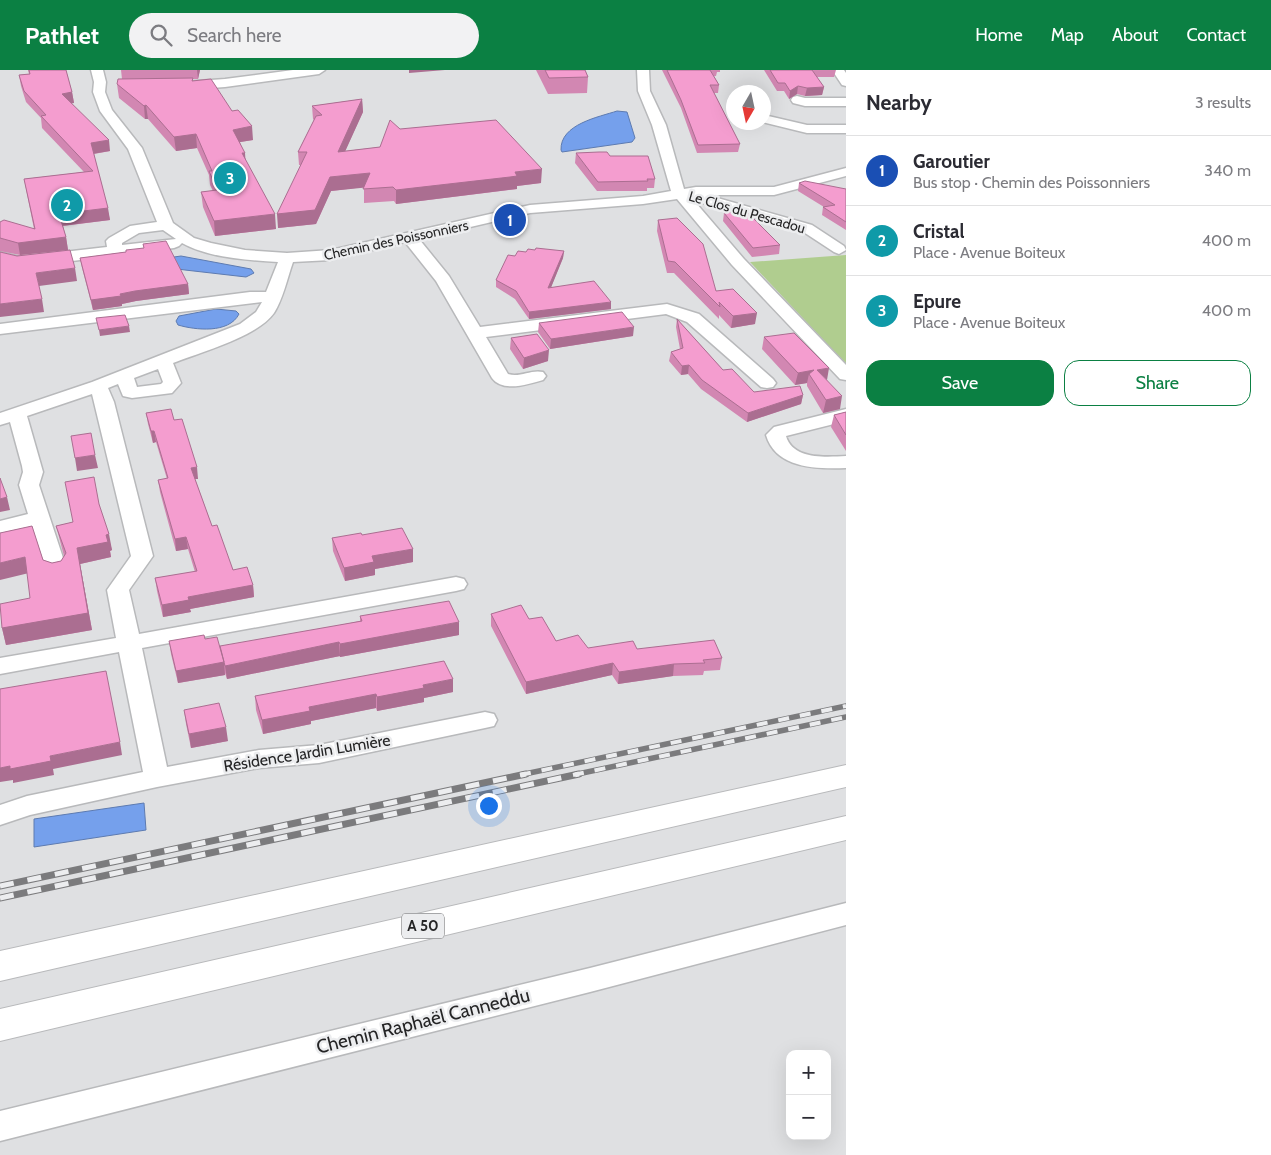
<!DOCTYPE html>
<html lang="en">
<head>
<meta charset="utf-8">
<style>
  body { margin:0; font-family:Cabin,sans-serif; background:#f2f2f3; color:#2b2b33 }
  .controls { position:absolute; right:15px; bottom:15px; display:grid; overflow:hidden; border-radius:10px; box-shadow:0 5px 20px #0002 }
  .controls button { width:45px; height:45px; display:grid; place-items:center; padding:0; border:0; border-bottom:1px solid #e1e1e2; background:#fff; color:#2b2b33; font:25px sans-serif }
  .compass { position:absolute; left:726px; top:15px; width:45px; height:45px; border-radius:50%; background:#fff; box-shadow:0 5px 20px #0002; rotate:189deg }
  .you { position:absolute; left:488px; top:735px; width:18px; height:18px; margin:-12px; border:4px solid #fff; border-radius:50%; background:#1a73e8; box-shadow:0 0 0 8px #1a73e833 }
  .badge { display:grid; place-items:center; width:32px; height:32px; border-radius:50%; background:#0b8043; color:#fff; font-size:16px; font-weight:700 }
  .pin { position:absolute; translate:-50% -50%; border:2px solid #fff; box-shadow:0 1px 5px #0006 }
  .list { margin:0; padding:0; list-style:none }
  h2 { display:flex; justify-content:space-between; align-items:center; height:65px; margin:0; padding:0 20px; font-size:21px }
  h2 small { font-size:16px; font-weight:400; color:#7c7c81 }
  .list li { display:grid; grid-template-columns:32px 1fr auto; gap:15px; align-items:center; box-sizing:border-box; height:70px; padding:0 20px; border-top:1px solid #e1e1e2 }
  .list b { display:block; font-size:19px; white-space:nowrap }
  .list p { margin:0; font-size:16px; white-space:nowrap; color:#7c7c81 }
  .list em { font-size:16px; font-style:normal; color:#7c7c81 }
  .actions { display:flex; gap:10px; padding:15px 20px }
  .actions a { flex:1; padding:11px 0; border:1px solid #0b8043; border-radius:15px; text-align:center; font-size:18px; color:#0b8043 }
  .actions .main { background:#0b8043; color:#fff }
  .icon { flex:none; width:28px; height:28px; fill:none; stroke:currentColor; stroke-width:2; stroke-linecap:round; stroke-linejoin:round }
  .map { position:relative; flex:none; width:846px; height:1085px; overflow:hidden }
  header { display:flex; align-items:center; gap:30px; box-sizing:border-box; height:70px; padding:0 25px; background:#0b8043; color:#fff }
  header strong { font-size:24px }
  nav { display:flex; gap:28px; margin-inline-start:auto; font-size:18px }
  .search { width:350px; height:45px; background:#f2f2f3; display:flex; align-items:center; gap:12px; box-sizing:border-box; padding:0 18px; border-radius:28px; color:#7c7c81; font-size:19px }
  main { display:flex }
  aside { flex:1; background:#fff }
  .map>svg:first-child { display:block }
  .green { fill:#b0cd8f }
  .water { fill:#75a0ec; stroke:#5d7bb1 }
  .lines { fill:none; stroke-linecap:round; stroke-linejoin:round }
  .minor-casing { stroke:#b8b9bb; stroke-width:3 }
  .highway-casing { stroke:#b8b9bb; stroke-width:2 }
  .minor { fill:#fff; fill-rule:evenodd }
  .highway { fill:#fff; fill-rule:evenodd }
  .rail-far1-casing { stroke:#7b7b7d; stroke-width:5.5 }
  .rail-casing { stroke:#7b7b7d; stroke-width:7 }
  .rail-far1 { stroke:#ecedef; stroke-width:4; stroke-dasharray:11; stroke-linecap:butt }
  .rail { stroke:#ecedef; stroke-width:5; stroke-dasharray:14; stroke-linecap:butt }
  .wall { fill:#d287b2 }
  .shaded-wall { fill:#ab6e91 }
  .building { fill:#f49dcf; stroke:#ab6e91 }
  .labels { text-anchor:middle; dominant-baseline:central; stroke-width:5; stroke-linejoin:round; paint-order:stroke }
  .far-street-label { font-size:14px; fill:#252526; stroke:#ecedef }
  .shield { fill:#ecedef; stroke:#616162; stroke-width:1 }
  .shield-label { font-size:15px; font-weight:bold; fill:#252526 }
  .street-label { font-size:16px; fill:#252526; stroke:#ecedef }
  .near-street-label { font-size:19px; fill:#252526; stroke:#ecedef }
</style>
</head>
<body>
<header>
<strong>Pathlet</strong>
<div class="search"><svg class="icon" aria-label="search" viewBox="0 0 24 24"><circle cx="10" cy="10" r="6"/><path d="M15 15l6 6"/></svg>Search here</div>
<nav><a>Home</a><a>Map</a><a>About</a><a>Contact</a></nav>
</header>
<main>
<div class="map">
<svg width="846" height="1085" viewBox="0 0 846 1085">
  <rect width="100%" height="100%" fill="#dfe0e2"/>
  <!-- green -->
  <path class="green" d="M846,185V294L750,192Z"/>
  <!-- water -->
  <path class="water" d="M617,41L627,42L635,68L632,72L562,82L561,80C560,54 599,47 617,41Z
    M181,186L251,199L254,203L246,207L185,200L178,199L174,187Z
    M216,239L236,241L239,244C229,264 195,260 178,255L176,251L179,246Z
    M144,733L146,760L34,777V749Z"/>
  <g class="lines">
    <defs>
      <path id="minor" d="M91,0H103L106,12L105,22L112,40L142,78L173,153L194,168L211,173L245,180L287,183L331,180L530,135L643,126L671,121L652,55L638,21L637,0H649L650,21L666,55L684,119L696,117H774L846,98V106L774,125H707L812,155L844,176L846,180L839,184L834,182L802,161L695,131L693,128L694,126H690L744,189L846,295V310L840,309L732,195L677,129L643,134L530,143L419,169L449,206L480,257L667,234L699,244L773,309L776,313L773,317L767,318L761,317L687,252L666,244L486,267L508,304C520,308 531,299 543,302L546,306L543,310C529,314 503,323 492,308L436,211L405,172L331,190L293,192C287,209 283,229 274,243C257,267 201,282 173,293L181,313L172,323L132,328L123,326L118,314L108,318L114,332L153,486L129,520L139,564L456,507L464,509L467,514L464,519L456,521L142,578L167,697L259,680L319,675L485,642L494,644L497,650L494,656L485,658L319,693L259,698L157,717L30,745L0,755V735L27,726L143,702L119,582L0,604V588L116,568L107,520L131,486L92,324L27,346L43,402L39,415L67,500L64,505L56,507L48,505L32,456L0,463V451L28,444L19,415L23,402L22,396L10,352L0,355V343L92,312L240,254L256,242L262,232L0,264V254L250,222H266L278,192C247,190 209,188 182,173L179,176L174,178L33,196L20,197L0,192V182L20,187L107,177L106,171L109,168L130,156L157,152L128,79L100,41L93,22L94,12ZM163,160L176,169L122,175V173L139,163ZM158,299L163,312L161,314L137,317L134,308Z
        M293,0H325L319,4L225,17L183,20L177,16L183,12L225,9Z
        M832,0H844L846,3V16L842,15Z
        M797,26L805,28H846V36H805L793,33L791,30L793,27Z
        M764,45L807,55H846V63H807L762,52Z
        M846,339V351L786,366C793,390 826,387 846,386V398C817,399 776,399 766,365L774,357Z
        M846,833V855L590,922L0,1071V1041L590,898Z"/>
      <path id="highway" d="M846,695V717L0,911V881Z
        M846,746V770L0,971V939Z"/>
    </defs>
    <!-- minor casing -->
    <use href="#minor" class="minor-casing"/>
    <!-- highway casing -->
    <use href="#highway" class="highway-casing"/>
    <!-- minor -->
    <use href="#minor" class="minor"/>
    <!-- highway -->
    <use href="#highway" class="highway"/>
    <defs>
      <path id="rail-far1" d="M520,705L846,636
        M573,705L846,647"/>
      <path id="rail" d="M0,816L526,704
        M0,828L579,704"/>
    </defs>
    <!-- rail-far1 casing -->
    <use href="#rail-far1" class="rail-far1-casing"/>
    <!-- rail casing -->
    <use href="#rail" class="rail-casing"/>
    <!-- rail-far1 -->
    <use href="#rail-far1" class="rail-far1"/>
    <!-- rail -->
    <use href="#rail" class="rail"/>
  </g>
  <!-- wall -->
  <path class="wall" d="M28,0H66L72,22L74,33H71L110,81L94,84L110,150L63,156L66,167L68,180L20,185L0,181V152L34,159L24,109L84,102L42,58L41,48L26,32L21,16L19,5L29,4Z
    M121,0H200L198,9H193V11L232,41L253,70L240,72L246,91L276,159L215,166L203,137L201,122L213,121L210,115L209,105L197,78L176,81L148,49H145L119,28L117,14L122,9Z
    M536,0H585L588,7L587,23L548,24Z
    M662,0H720V2H717L716,6H714L719,15L718,23H714L740,74L738,82L697,83L681,38Z
    M764,0H836L834,7H817L824,17L822,25L805,26L797,24L789,29L784,21H777Z
    M362,29L363,42L345,81L380,77L400,59L541,113L517,116V119L509,120L396,134L394,131L364,133V117L331,121L316,154L278,158L301,95H299L298,82L314,50L313,49L312,36Z
    M576,83L610,86L655,109L654,118H647V121H597L575,93Z
    M799,113L846,119V160L822,145L823,137H824L798,121Z
    M724,143L780,175L779,184L752,187L723,151Z
    M658,150L716,221L755,254L731,258L719,245V249L674,203H667L657,161Z
    M143,174L188,214L189,224L136,231L122,234V236L93,240L82,198L80,188L126,182L144,178Z
    M564,181L563,188L551,217L611,239L529,249L515,229L496,217V210L515,186L526,182Z
    M677,249L723,300L754,322L803,325L801,334L747,352L701,319L688,304L681,305L669,291L671,282L680,279L676,257Z
    M539,253L633,266L550,279L538,262Z
    M764,267L827,310L840,339L823,343L807,316V313L795,315L762,279Z
    M511,268L548,291L523,299L510,279Z
    M846,342V381L831,357L834,345Z
    M146,343L174,350L198,409H195L212,456L233,500L253,515L254,527L190,539L191,542L163,547L157,521L155,508L195,502L188,479L176,481L160,422L158,410L167,409L156,372L153,373L148,354Z
    M99,434L112,480L110,481L111,487L80,494L92,560L6,575L2,558L30,528L43,490L52,493L61,491L64,486L56,456L73,452Z
    M362,465L413,492L375,499V505L345,511L333,481L332,468Z
    M491,544L529,549L556,571L588,578L637,579L722,588L720,600L704,601L703,605L673,606L618,614L612,605L526,624L491,556Z
    M360,546L459,565L340,587V586L227,609L225,603V605L178,613L171,584L169,571L205,569L220,579L360,551Z
    M453,622L424,628V632L377,641L376,638L311,651V654L263,664L256,640L255,626Z
    M184,640L228,671L191,678L186,654Z"/>
  <!-- shaded-wall -->
  <path class="shaded-wall" d="M197,0H200L198,9Z
    M409,0H445L409,3Z
    M798,16L797,24L789,29L790,21Z
    M824,17L822,25L805,26L807,18Z
    M72,22L74,33L63,35L62,24Z
    M362,29L363,42L339,95L338,82Z
    M146,35L148,49H145L144,36Z
    M252,56L253,70L234,73L233,60Z
    M196,64L197,78L176,81L174,67Z
    M109,70L110,81L92,84L91,73Z
    M242,83H245L246,97Z
    M542,99L541,113L517,116V119L396,134V120L515,102Z
    M370,103V117L331,121L316,154L278,158L277,144L330,107Z
    M108,138L110,150L61,156L59,144Z
    M275,144L276,159L215,166L214,151Z
    M66,167L68,180L20,185L18,173Z
    M564,181L563,188L548,225V218Z
    M75,198L77,211L39,216L36,203Z
    M188,214L189,224L136,231L122,234V236L93,240L91,230L135,221Z
    M42,229L44,242L0,247V234Z
    M611,232V239L529,249V242Z
    M757,243L755,254L731,258L733,246Z
    M129,256L130,262L100,266L99,260Z
    M634,257L633,266L550,279L551,269Z
    M549,280L548,291L523,299L524,288Z
    M689,295L688,304L681,305L682,296Z
    M829,298L827,310L817,300Z
    M814,300L809,304L807,313L795,315L798,303Z
    M803,325L801,334L747,352L748,343Z
    M842,326L840,339L823,343L826,330Z
    M151,361H154L156,372L153,373Z
    M95,385L98,398L77,401L75,388Z
    M197,397L198,409H192L191,398Z
    M7,427L10,440L0,442V429Z
    M109,464L112,480L110,481L111,487L80,494L92,560L6,575L2,558L77,478Z
    M186,467L188,479L176,481L175,469Z
    M413,479V492L375,499V505L345,511L344,498L372,486Z
    M25,487L29,503L0,510V493Z
    M253,515L254,527L190,539L191,542L163,547L162,535L188,527Z
    M459,552V565L340,587V574Z
    M339,572L340,586L227,609L225,596Z
    M224,592L225,605L178,613L176,601Z
    M613,593L612,605L526,624V612Z
    M674,594L673,606L618,614L619,602Z
    M453,609V622L424,628V632L377,641V627L423,615Z
    M376,624V638L311,651V654L263,664L262,650L309,637Z
    M226,657L228,671L191,678L189,664Z
    M120,672L122,685L53,699L54,705L13,713V710L0,712V698L50,686Z"/>
  <!-- building -->
  <path class="building" d="M29,0H66L72,22L62,24L109,70L91,73L108,138L59,144L66,167L18,173L0,168V152L4,150L35,159L24,109L93,101L41,46L46,45L24,21L19,5L30,4Z
    M545,0H585L588,7L549,8Z
    M667,0H710L719,15H710L740,74L698,75L681,30Z
    M770,0H812L824,17L807,18L798,16L790,21L785,13H778Z
    M193,8L192,11L211,9L232,41L238,40L252,56L233,60L245,83H242L275,144L214,151L201,122L217,120L209,101H212L196,64L174,67L146,35L144,36L117,14L118,9Z
    M362,29L338,82L380,77L390,50L400,59L496,50L542,99L515,102L517,106L510,107L396,120L393,117L363,119L370,103L330,107L315,140L277,144L307,82H298L316,46L322,45L312,36Z
    M599,82H607L610,86H648L655,109H647L648,111L598,112L576,83Z
    M805,111L846,119V152L823,137L835,135L799,113Z
    M745,140L780,175L753,178L724,143Z
    M677,148L703,174L716,221L733,219L757,243L733,246L719,232L720,237L675,192L668,191L658,150Z
    M166,171L188,214L135,221L120,224L121,226L91,230L80,188L126,182V180L144,178L143,174Z
    M536,178L564,181L548,218L594,211L611,232L529,242L516,221L496,210L508,185L515,186L518,181L526,182L528,179L535,180Z
    M70,180L75,198L36,203L42,229L0,234V182L17,186Z
    M622,242L634,257L551,269L539,253Z
    M125,245L129,256L99,260L96,248Z
    M677,249L723,300L732,299L754,322L800,316L803,325L748,343L702,310L689,295L682,296L671,282L683,278Z
    M794,263L829,298L817,300L842,326L826,330L809,304L814,300L798,303L764,267Z
    M537,264L549,280L524,288L511,268Z
    M171,339L174,350L182,349L197,397L191,398L212,456L217,455L233,500L247,497L253,515L188,527L189,530L162,535L155,508L197,501L186,467L175,469L158,410L168,408L154,361H151L146,343Z
    M846,342V365L834,345Z
    M91,363L95,385L75,388L71,366Z
    M94,407L99,434L109,464L106,465L108,472L77,478L88,543L2,558L0,534L30,528L25,487L0,493V463L32,456L43,490L52,493L61,491L66,483L56,456L73,452L65,412Z
    M0,408L7,427L0,429Z
    M402,458L413,479L372,486L374,492L344,498L332,468L361,463L362,465Z
    M449,531L459,552L340,574L339,572L225,596L220,576L362,551L360,546Z
    M521,535L529,549L542,547L556,571L578,565L588,578L633,571L637,579L714,570L722,588L703,590L705,593L674,594L619,602L613,593L526,612L491,544Z
    M204,565L205,569L217,567L224,592L176,601L169,571Z
    M444,591L453,609L423,615L424,618L377,627L376,624L309,637L310,641L262,650L255,626Z
    M106,601L120,672L50,686L51,691L10,699V696L0,698V619Z
    M219,633L226,657L189,664L184,640Z"/>
  <g class="labels">
    <!-- far-street labels -->
    <g class="far-street-label">
      <text transform="translate(747 142) rotate(16)">Le Clos du Pescadou</text>
      <text transform="translate(396 170) rotate(-12)">Chemin des Poissonniers</text>
    </g>
    <!-- shield labels -->
    <rect class="shield" x="402" y="843.5" width="42" height="25" rx="4"/>
    <g class="shield-label">
      <text x="423" y="856">A 50</text>
    </g>
    <!-- street labels -->
    <g class="street-label">
      <text transform="translate(307 683) rotate(-9)">Résidence Jardin Lumière</text>
    </g>
    <!-- near-street labels -->
    <g class="near-street-label">
      <text transform="translate(423 951) rotate(-14)">Chemin Raphaël Canneddu</text>
    </g>
  </g>
</svg>
<div class="controls">
<button>+</button>
<button>−</button>
</div>
<svg class="compass" viewBox="-18 -18 36 36"><path d="M0-13l5 13h-10z" fill="#e53935"/><path d="M0 13l5-13h-10z" fill="#7c7c81"/></svg>
<div class="you"></div>
<div class="pin badge" style="left:510px;top:150px;background:#1a4fb4">1</div>
<div class="pin badge" style="left:67px;top:135px;background:#0f9aa8">2</div>
<div class="pin badge" style="left:230px;top:108px;background:#0f9aa8">3</div>
</div>
<aside>
<h2>Nearby<small>3 results</small></h2>
<ul class="list">
<li><span class="badge" style="background:#1a4fb4">1</span><div><b>Garoutier</b><p>Bus stop · Chemin des Poissonniers</p></div><em>340 m</em></li>
<li><span class="badge" style="background:#0f9aa8">2</span><div><b>Cristal</b><p>Place · Avenue Boiteux</p></div><em>400 m</em></li>
<li><span class="badge" style="background:#0f9aa8">3</span><div><b>Epure</b><p>Place · Avenue Boiteux</p></div><em>400 m</em></li>
</ul>
<div class="actions"><a class="main">Save</a><a>Share</a></div>
</aside>
</main>
</body>
</html>
